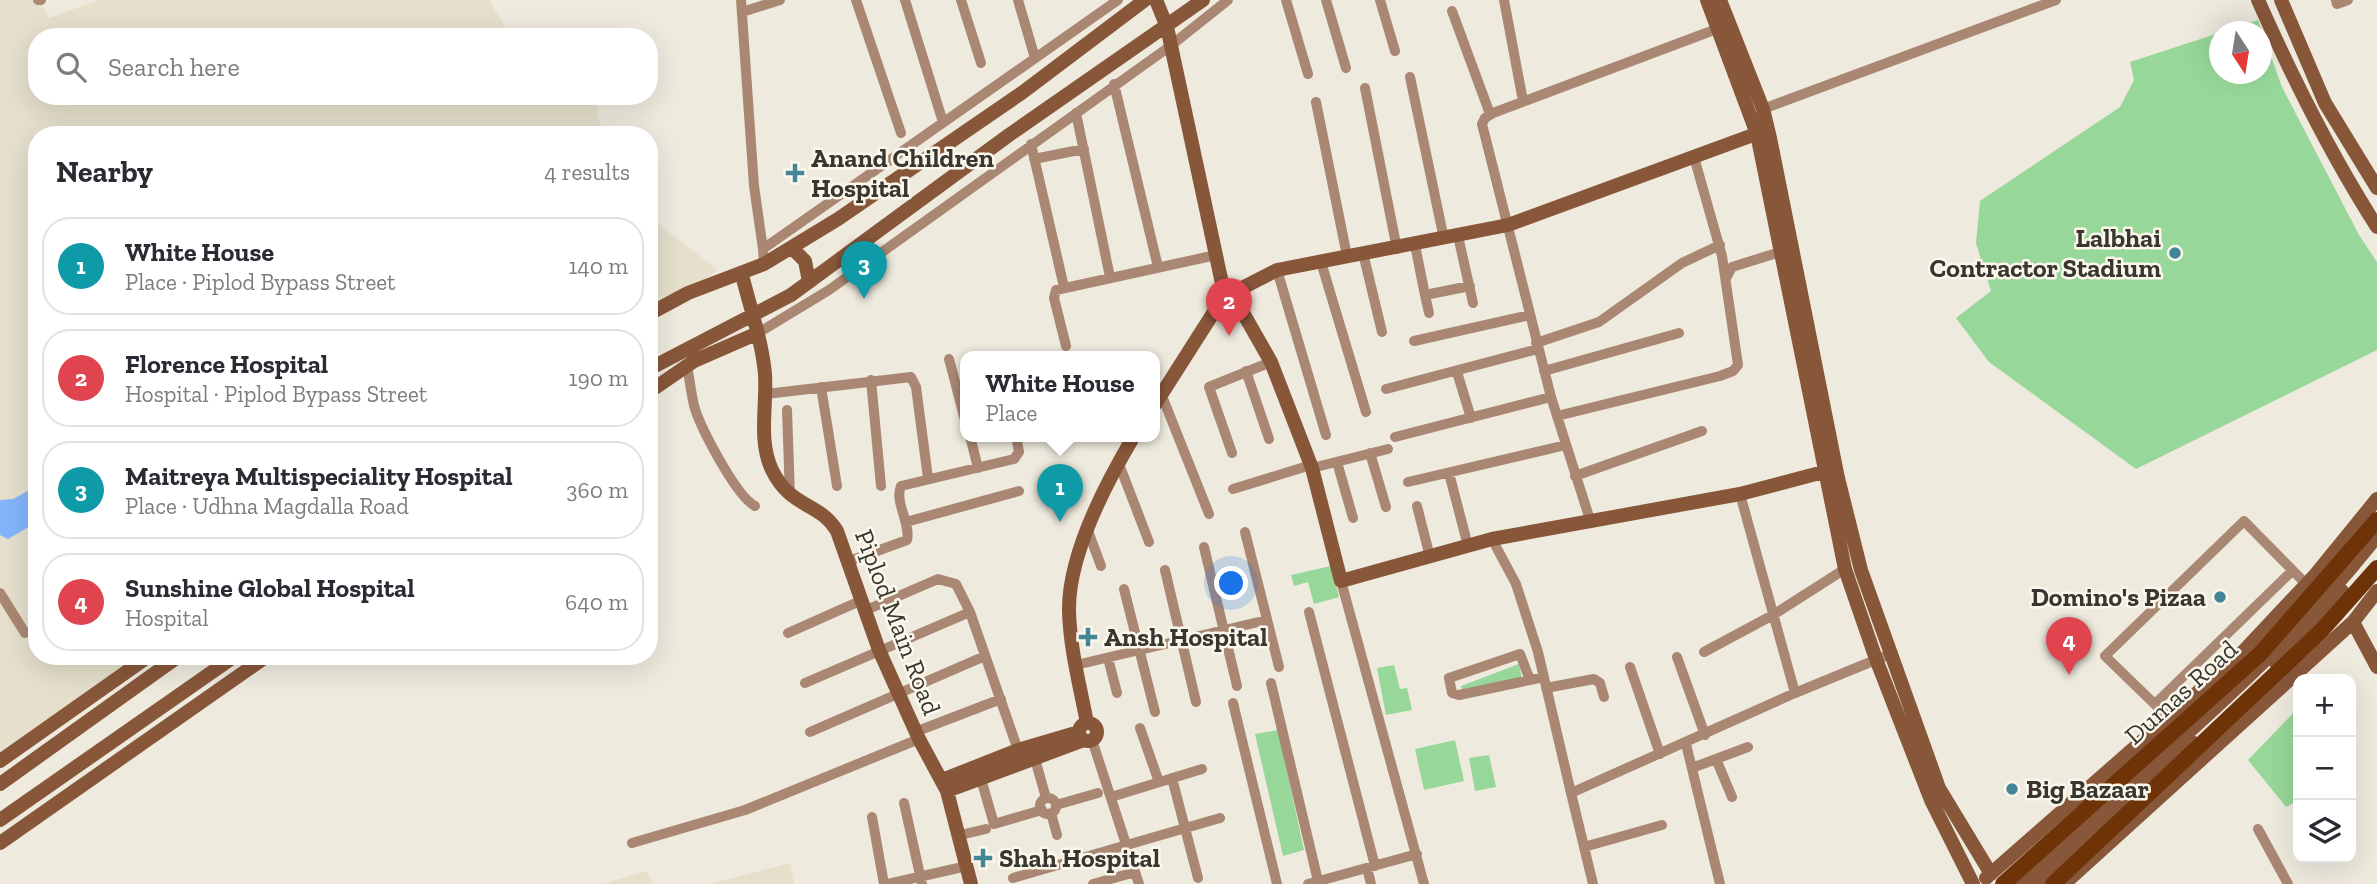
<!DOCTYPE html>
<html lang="en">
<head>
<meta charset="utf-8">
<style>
  body { margin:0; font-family:"Zilla Slab",serif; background:#f2f2f3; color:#2b2b33 }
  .controls { position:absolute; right:21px; bottom:21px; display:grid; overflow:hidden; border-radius:14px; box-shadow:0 7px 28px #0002 }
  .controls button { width:63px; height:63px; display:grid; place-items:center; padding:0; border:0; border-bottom:2px solid #e1e1e2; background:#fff; color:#2b2b33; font:35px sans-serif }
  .compass { position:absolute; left:2209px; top:21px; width:63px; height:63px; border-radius:50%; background:#fff; box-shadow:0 7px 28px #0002; rotate:168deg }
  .you { position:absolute; left:1232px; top:584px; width:24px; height:24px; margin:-18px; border:5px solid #fff; border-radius:50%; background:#1a73e8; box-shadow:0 0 0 10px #1a73e833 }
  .badge { display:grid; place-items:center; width:46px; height:46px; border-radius:50%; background:#448697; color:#fff; font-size:23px; font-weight:700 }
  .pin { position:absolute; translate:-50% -58px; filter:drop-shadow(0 2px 4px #0008) }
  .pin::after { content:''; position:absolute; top:37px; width:24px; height:21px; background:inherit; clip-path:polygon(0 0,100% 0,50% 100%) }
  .popup { position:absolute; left:960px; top:351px; width:200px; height:91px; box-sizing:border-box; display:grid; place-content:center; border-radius:14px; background:#fff; filter:drop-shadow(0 2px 5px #0005); font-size:23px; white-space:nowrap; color:#7c7c81 }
  .popup b { font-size:26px; color:#2b2b33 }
  .popup::after { content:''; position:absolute; left:50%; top:100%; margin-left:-14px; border:14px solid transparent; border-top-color:#fff }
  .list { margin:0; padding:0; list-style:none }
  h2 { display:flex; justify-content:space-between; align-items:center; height:91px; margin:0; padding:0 28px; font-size:30px }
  h2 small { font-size:23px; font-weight:400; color:#7c7c81 }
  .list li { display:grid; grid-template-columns:46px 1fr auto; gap:21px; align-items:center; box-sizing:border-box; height:98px; margin:0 14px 14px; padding:0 14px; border:2px solid #e1e1e2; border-radius:28px }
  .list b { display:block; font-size:26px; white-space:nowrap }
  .list p { margin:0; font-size:23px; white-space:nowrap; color:#7c7c81 }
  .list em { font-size:23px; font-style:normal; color:#7c7c81 }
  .icon { flex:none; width:38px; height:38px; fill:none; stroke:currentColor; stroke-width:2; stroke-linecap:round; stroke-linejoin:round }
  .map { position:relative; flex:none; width:2377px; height:884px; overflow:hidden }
  .search { position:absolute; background:#fff; box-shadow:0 7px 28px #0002; left:28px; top:28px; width:630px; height:77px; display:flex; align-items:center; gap:18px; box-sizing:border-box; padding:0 24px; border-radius:28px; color:#7c7c81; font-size:26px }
  .panel { position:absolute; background:#fff; box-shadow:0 7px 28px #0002; left:28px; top:126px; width:630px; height:539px; border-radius:28px }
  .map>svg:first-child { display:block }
  .built { fill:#e5dfcc }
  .green { fill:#97d799 }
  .water { fill:#84b4fb }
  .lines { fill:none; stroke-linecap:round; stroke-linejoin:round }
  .street { stroke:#aa8773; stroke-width:10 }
  .secondary { stroke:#88573a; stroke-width:14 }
  .primary { stroke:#6e3408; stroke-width:16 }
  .poi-dot { fill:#448697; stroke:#fcf7eb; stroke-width:2.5 }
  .labels { text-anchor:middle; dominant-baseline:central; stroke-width:5; stroke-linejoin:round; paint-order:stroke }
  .poi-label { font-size:26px; font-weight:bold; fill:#373631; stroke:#fcf7eb; text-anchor:start }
  .street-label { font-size:26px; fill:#373631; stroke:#fcf7eb }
</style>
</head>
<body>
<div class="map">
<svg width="2377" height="884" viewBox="0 0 2377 884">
  <rect width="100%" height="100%" fill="#eeeade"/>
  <!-- built -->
  <path class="built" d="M0,0H38L49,18L99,0H489L511,37H37V96H594L602,135H37V656H156L0,763Z
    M649,217L718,270L649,317Z
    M790,863L794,884H710Z
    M647,871L652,884H602Z"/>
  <!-- green -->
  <path class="green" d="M2258,20L2282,87L2359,235L2377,262V350L2136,469L1989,362L1956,318L1991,291L1976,243L1980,201L2120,107L2134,80L2130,62L2219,33L2220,74H2262V32L2223,31Z
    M1331,566L1339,597L1314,604L1308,582L1294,586L1291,575Z
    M1519,664L1522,679L1463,697L1461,686Z
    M1394,665L1400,689L1407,688L1412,710L1386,715L1377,668Z
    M2298,708V801L2286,807L2248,760Z
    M1278,730L1304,850L1283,856L1255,734Z
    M1455,740L1464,781L1424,790L1415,749Z
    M1489,755L1496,787L1475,791L1469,758Z"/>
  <!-- water -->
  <path class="water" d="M37,486V522L8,539L0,535V500L13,499Z"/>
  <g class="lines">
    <!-- street -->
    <path class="street" d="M38,0H41
      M741,0L754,186L763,249
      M856,0L901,133
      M905,0L943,122
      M961,0L981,63
      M1018,0L1035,58
      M1286,0L1308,74
      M1326,0L1346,68
      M1380,0L1395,51
      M1504,0L1523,101
      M2336,0L2337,4L2348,0
      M1452,11L1490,114
      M742,12L780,0
      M1410,77L1444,239
      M1114,84L1158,267
      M1365,88L1397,249
      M1316,102L1347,256
      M1763,109L2056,0
      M1076,113L1110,277
      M1031,144L1064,287
      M1034,159L1084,149
      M1458,236L1473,303
      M1415,245L1425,295L1470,286
      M1363,253L1382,332
      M1321,262L1366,412
      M764,264L763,249L1118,0
      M1277,270L1326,435
      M1726,278L1732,267L1780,252
      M1425,295L1429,313
      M758,333L829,290L1169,47L1228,0
      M1414,341L1530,315
      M1536,343L1599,322L1682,263L1720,245
      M1066,346L1054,298L1056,290L1216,255
      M949,359L965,420
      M687,366C690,380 691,395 695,409C702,430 736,496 755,506
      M1246,371L1269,439
      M1544,371L1679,333
      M1457,372L1471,418
      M871,380L881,486
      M821,387L837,486
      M1386,389L1538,349
      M766,394L911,377L916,387L928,478
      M1162,396L1209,514
      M787,410L790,496
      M1557,416L1720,376L1733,371L1738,365L1722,256L1694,157
      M970,436L978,468
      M1395,437L1551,397
      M1232,453L1209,387L1271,362
      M1370,453L1386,507
      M1337,462L1353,518
      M1119,464L1149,542
      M1312,468L1388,449
      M1449,473L1468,546
      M1575,476L1702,431
      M1408,482L1566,445
      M1233,489L1311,465
      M1740,494L1795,693
      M1417,506L1430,557
      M906,522L1019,491
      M1591,523L1551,397L1482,124L1485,118L1493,113L1722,27
      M1088,531L1101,566
      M1245,532L1279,667
      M1492,539L1516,584L1538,652L1571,793
      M1204,547L1237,686
      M847,562L907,540C911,523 894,502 901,486L1014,459L1019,452L1016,436
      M1165,570L1196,702
      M1341,581L1424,884
      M1124,589L1155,712
      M0,593L25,633
      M864,611L938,579L956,584L970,612L1018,750
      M1309,612L1375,866
      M788,633L860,601
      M1704,652L1773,615L1845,569
      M1677,657L1705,735
      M1108,658L1117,693
      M1076,665L1267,620
      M1630,667L1660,754
      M1530,680L1520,654L1449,678L1452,693L1459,695L1544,677
      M805,683L970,612
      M1271,683L1318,881
      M1546,688L1594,679L1600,683L1604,697
      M1233,703L1277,884
      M2155,704L2292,571
      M2169,718L2105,656L2244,521L2306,584
      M1140,728L1159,782
      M810,732L985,656
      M915,732L1001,699
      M1092,740L1139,884
      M1686,744L1720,884
      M1035,759L1046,798
      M1716,759L1732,797
      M1692,768L1748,747
      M1172,778L1198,878
      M981,779L994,824L1042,810
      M1111,797L1202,769
      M1040 806a8 8 0 1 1 16 0a8 8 0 1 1-16 0Z
      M904,803L922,884
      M1056,805L1098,793
      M1051,813L1057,835
      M872,817L884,884
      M2258,829L2288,884
      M960,835L986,829
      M632,843L745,810L919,739
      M1584,847L1662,825
      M1367,868L1371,884
      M1013,878L1220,818
      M888,884L967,866
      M1093,884L1135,872
      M1308,884L1417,854
      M1593,884L1571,793L1795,693L1890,654"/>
    <!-- secondary -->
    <path class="secondary" d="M1156,0L1167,27L1223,288
      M1707,0L1757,134L1845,569L1876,659L1931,800L1973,884
      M1720,0L1763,109L1770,138L1838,478L1861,570L1939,788L1991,874
      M2258,0C2293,79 2330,154 2377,227
      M2281,0L2325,103L2377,188
      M792,248L805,261L809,282
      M742,275C750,307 762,341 765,374C767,406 758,441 772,470C791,509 820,502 837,531L879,650L919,739L947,791L971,884
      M1238,290L1277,270L1508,225L1764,131
      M1238,304L1271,362L1312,468L1341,581L1492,539L1740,494L1831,470
      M649,314L688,293L764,264L838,219L1023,92L1145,0
      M649,369L791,295L1009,135L1203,0
      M649,392L694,361L758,333
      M1154,406L1219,304
      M2353,622L2377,667
      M2276,663L2342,591
      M1087,723C1080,686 1070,649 1069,611C1068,556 1106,483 1134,436
      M1079 732a9 9 0 1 1 18 0a9 9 0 1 1-18 0Z
      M0,761L149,656
      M942,780L1018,750L1079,732
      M0,784L179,656
      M947,791L1084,740
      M0,820L235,656
      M0,843L267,656
      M1986,878L2239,656L2316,574L2377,499
      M2022,884C2141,770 2275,667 2377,536
      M2038,884L2192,742
      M2064,884L2353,622L2377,591"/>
    <!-- primary -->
    <path class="primary" d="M2003,884L2260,654L2377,520
      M2053,884L2322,630L2377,568"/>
  </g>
  <!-- markers -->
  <g class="poi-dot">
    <path d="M791.5 162.5h7v7h7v7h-7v7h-7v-7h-7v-7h7z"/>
    <circle cx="2175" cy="253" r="7"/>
    <circle cx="2220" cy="597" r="7"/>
    <path d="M1084.5 626.5h7v7h7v7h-7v7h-7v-7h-7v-7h7z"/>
    <circle cx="2012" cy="789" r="7"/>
    <path d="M979.5 847.5h7v7h7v7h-7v7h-7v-7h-7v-7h7z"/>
  </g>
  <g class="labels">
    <!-- poi labels -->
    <g class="poi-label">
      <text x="811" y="158">Anand Children<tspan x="811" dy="30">Hospital</tspan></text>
      <text x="2161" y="238" text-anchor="end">Lalbhai<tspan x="2161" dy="30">Contractor Stadium</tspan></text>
      <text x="2206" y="597" text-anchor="end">Domino's Pizaa</text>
      <text x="1104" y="637">Ansh Hospital</text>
      <text x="2026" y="789">Big Bazaar</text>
      <text x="999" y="858">Shah Hospital</text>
    </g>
    <!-- street labels -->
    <g class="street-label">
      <text transform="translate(898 622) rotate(69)">Piplod Main Road</text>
      <text transform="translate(2181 692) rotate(-42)">Dumas Road</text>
    </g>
  </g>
</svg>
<div class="controls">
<button>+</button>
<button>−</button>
<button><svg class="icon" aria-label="layers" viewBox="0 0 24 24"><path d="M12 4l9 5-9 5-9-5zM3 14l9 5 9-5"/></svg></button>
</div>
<svg class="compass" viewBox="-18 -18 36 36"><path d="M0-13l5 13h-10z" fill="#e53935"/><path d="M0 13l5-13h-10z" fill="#7c7c81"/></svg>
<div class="you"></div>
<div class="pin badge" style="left:1060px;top:522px;background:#0f9aa8">1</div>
<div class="popup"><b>White House</b>Place</div>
<div class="pin badge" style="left:1229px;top:336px;background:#e0444e">2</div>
<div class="pin badge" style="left:864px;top:299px;background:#0f9aa8">3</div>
<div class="pin badge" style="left:2069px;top:675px;background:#e0444e">4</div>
<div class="search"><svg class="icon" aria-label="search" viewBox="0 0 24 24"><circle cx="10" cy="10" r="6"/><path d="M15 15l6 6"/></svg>Search here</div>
<section class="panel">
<h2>Nearby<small>4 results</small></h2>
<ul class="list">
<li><span class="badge" style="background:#0f9aa8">1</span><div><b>White House</b><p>Place · Piplod Bypass Street</p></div><em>140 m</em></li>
<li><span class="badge" style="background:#e0444e">2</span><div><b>Florence Hospital</b><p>Hospital · Piplod Bypass Street</p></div><em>190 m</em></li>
<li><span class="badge" style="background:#0f9aa8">3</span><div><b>Maitreya Multispeciality Hospital</b><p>Place · Udhna Magdalla Road</p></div><em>360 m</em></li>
<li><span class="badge" style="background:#e0444e">4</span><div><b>Sunshine Global Hospital</b><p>Hospital</p></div><em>640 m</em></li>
</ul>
</section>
</div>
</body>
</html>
